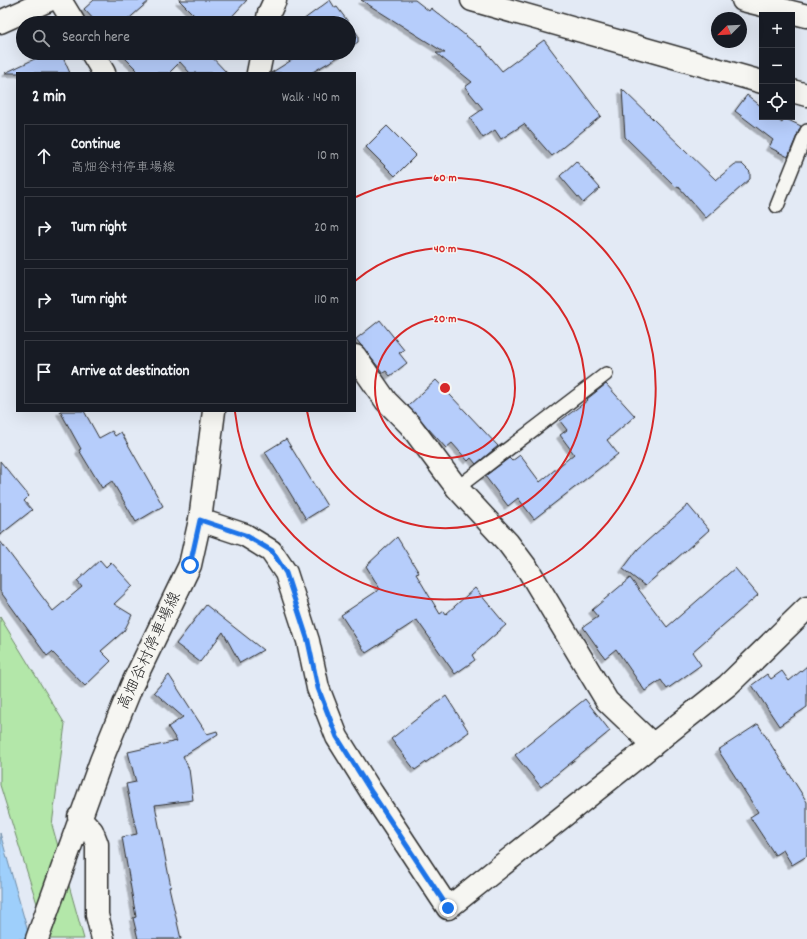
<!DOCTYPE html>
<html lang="en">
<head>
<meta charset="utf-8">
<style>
  body { margin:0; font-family:Dekko,"Klee One",sans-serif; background:#242831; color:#f1f3f6 }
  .controls { position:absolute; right:12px; top:12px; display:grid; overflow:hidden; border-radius:0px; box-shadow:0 4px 16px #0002 }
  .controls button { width:36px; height:36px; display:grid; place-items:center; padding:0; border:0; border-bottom:1px solid #363941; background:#171b24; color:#f1f3f6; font:20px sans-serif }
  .compass { position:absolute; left:711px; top:12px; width:36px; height:36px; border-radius:50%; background:#171b24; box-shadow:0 4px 16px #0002; rotate:246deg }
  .stop { position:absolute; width:12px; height:12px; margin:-9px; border:3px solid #1a73e8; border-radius:50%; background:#fff }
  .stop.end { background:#1a73e8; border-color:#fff; box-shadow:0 1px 4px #0008 }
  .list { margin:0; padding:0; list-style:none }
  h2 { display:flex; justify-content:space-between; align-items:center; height:52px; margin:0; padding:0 16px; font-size:17px }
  h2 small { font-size:13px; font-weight:400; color:#9ea1a6 }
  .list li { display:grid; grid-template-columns:26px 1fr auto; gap:12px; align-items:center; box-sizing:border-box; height:64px; margin:0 8px 8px; padding:0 8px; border:1px solid #363941; border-radius:0px }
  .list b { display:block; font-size:15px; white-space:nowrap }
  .list p { margin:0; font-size:13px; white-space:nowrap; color:#9ea1a6 }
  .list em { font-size:13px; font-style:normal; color:#9ea1a6 }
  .icon { flex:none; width:22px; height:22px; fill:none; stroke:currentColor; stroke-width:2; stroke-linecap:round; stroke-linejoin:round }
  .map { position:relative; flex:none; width:807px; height:939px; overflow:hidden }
  .search { position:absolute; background:#171b24; box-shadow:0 4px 16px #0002; left:16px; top:16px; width:340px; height:44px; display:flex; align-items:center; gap:10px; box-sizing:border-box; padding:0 14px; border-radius:22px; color:#9ea1a6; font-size:15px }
  .panel { position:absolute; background:#171b24; box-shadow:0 4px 16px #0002; left:16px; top:72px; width:340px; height:340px; border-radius:0px }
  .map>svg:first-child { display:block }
  .green { fill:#b3e7a9; stroke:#6f896a }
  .water { fill:#9ecffb; stroke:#708da8 }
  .building { fill:#b6cdfb; stroke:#2b2b2b; filter:url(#shadow) }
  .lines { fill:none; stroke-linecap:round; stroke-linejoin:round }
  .lane-casing { stroke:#2b2b2b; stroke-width:16 }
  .street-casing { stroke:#2b2b2b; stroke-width:25 }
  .secondary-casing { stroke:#2b2b2b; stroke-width:25 }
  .highway-casing { stroke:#2b2b2b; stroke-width:25 }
  .lane { stroke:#f6f6f2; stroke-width:13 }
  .street { stroke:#f6f6f2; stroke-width:22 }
  .secondary { stroke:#f6f6f2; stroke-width:22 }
  .highway { stroke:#f6f6f2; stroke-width:22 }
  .route { stroke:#1a73e8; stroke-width:5 }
  .ring { fill:none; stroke:#d62828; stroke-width:2 }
  .labels { text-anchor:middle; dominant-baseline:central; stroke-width:3; stroke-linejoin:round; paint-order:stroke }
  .street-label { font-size:16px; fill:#2b2b2b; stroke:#f6f6f2 }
  .centre { fill:#d62828; stroke:#f6f6f2; stroke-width:2 }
  .ring-label { font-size:12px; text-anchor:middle; font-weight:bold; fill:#d62828; stroke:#f6f6f2; stroke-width:3; stroke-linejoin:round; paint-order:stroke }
</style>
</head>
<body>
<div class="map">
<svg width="807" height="939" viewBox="0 0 807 939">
  <defs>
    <filter id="shadow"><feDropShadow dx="-3.5" dy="3.5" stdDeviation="0" flood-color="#0004"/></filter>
  </defs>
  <rect width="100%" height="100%" fill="#e3eaf5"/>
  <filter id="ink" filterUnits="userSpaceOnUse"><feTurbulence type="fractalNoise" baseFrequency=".025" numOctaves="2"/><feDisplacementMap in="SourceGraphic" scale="8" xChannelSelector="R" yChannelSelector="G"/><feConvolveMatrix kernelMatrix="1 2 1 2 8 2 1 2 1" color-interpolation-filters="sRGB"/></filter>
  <g filter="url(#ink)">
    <!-- green -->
    <path class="green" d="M0,617L65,724L52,825L84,939H48L0,785Z"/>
    <!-- water -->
    <path class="water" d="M0,833L30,939H0Z"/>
    <!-- building -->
    <path class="building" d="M94,0H150L124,23H97L84,9Z
      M179,0H247L226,23H202Z
      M330,0L335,8L337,7L358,35V42L349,48V23H299Z
      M361,0H415L429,11L431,8L480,47L481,46L502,71L544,40L601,116L552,156L524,124L501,139L495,130L483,138L470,118L483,109L465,87L472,82L436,53H445Z
      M47,53H61L70,73H5Z
      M120,53H208L227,73H190L180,62L169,73H140Z
      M303,53H345L311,73H271Z
      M622,89L716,180L735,164H742L750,172V179L706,218L678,186L676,187L625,137Z
      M747,95L762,107V117H774L782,123L784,118L801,126L788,157L769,147L773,140L735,111Z
      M387,126L416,155L395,176L366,147Z
      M576,161L600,188L583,203L560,176Z
      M380,320L404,350L399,353L407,363L390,376L386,371L383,373L356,339Z
      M436,380L498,446L476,464L471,458L468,461L452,443L446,448L408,406Z
      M606,384L635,416L607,440L618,454L534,519L518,498L508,506L485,476L509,458L512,461L520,455L540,482L574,454L560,435L567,430L560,421L588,400L587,399Z
      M60,411H84L99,438L112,431L115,436L121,432L163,506L136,522L112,481L102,488L79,450L81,449Z
      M286,439L327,506L306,519L265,452Z
      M0,461L29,496L24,501L32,510L0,535Z
      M688,505L709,530L645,586L623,569L638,549Z
      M397,537L419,573L416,574L440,614L444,611L446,614L475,588L506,625L472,655L475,660L455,674L417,620L366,653L341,615L380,589L366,566Z
      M0,541L53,611L82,587L77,581L100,560L106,567L111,562L133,586L114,604L132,615L124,631L101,651L111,661L85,686L52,652L47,656L0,591Z
      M735,568L758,595L692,652L701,665L667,689L661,680L645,691L616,649L605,658L583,627L598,617L592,610L630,578L667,627Z
      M206,605L230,624L263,650L240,663L223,632L200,662L176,644Z
      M807,666V707L779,726L752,685L767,674L771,679L782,671L789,681Z
      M169,675L207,734L217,731L218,734L183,756L189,769L193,800L155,805L171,887H169L181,939H138L133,918L136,917L122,837L137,834L126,784L136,782L128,752L177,741L168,727L183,717L154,692Z
      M446,696L469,732L415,770L391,739Z
      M585,699L610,731L541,787L515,755Z
      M758,724L807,802V856L792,865L783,850L775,855L750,817L758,812L718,750Z"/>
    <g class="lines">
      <defs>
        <path id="lane" d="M777,206L807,131
          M457,488L606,374"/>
        <path id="street" d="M60,0L74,23
          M472,0L762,82
          M0,22L49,0
          M92,53L104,73
          M792,91L807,95
          M355,356L386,401L410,425L457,488L508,543L529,571L607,701L653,745
          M200,520L245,535L271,551L286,573L308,641L318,688L337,737L372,793L448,908L728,685L807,608"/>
        <path id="secondary" d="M267,23L269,13L275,0
          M258,73L262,53
          M79,817L92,831L97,844V915L103,939
          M37,939L101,761L132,685L190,565L200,520L214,411"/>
        <path id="highway" d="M743,0L807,16"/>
      </defs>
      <!-- lane casing -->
      <use href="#lane" class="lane-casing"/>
      <!-- street casing -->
      <use href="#street" class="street-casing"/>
      <!-- secondary casing -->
      <use href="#secondary" class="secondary-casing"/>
      <!-- highway casing -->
      <use href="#highway" class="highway-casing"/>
      <!-- lane -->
      <use href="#lane" class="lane"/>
      <!-- street -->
      <use href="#street" class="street"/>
      <!-- secondary -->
      <use href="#secondary" class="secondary"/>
      <!-- highway -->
      <use href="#highway" class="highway"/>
    </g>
  </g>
  <g class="lines" filter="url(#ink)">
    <!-- route -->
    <path class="route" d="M190,565L200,520L245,535L272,551L286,573L308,641L318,688L337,737L372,793L448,908"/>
  </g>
  <!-- distance rings -->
  <g class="ring">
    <circle cx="445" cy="388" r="70"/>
    <path d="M355 281A140 140 0 1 1 307 411"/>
    <path d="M356 197A211 211 0 1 1 235 412"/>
  </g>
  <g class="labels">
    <!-- street labels -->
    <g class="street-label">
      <text transform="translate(150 651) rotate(-65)">高畑谷村停車場線</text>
    </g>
  </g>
  <circle cx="445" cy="388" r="6" class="centre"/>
  <g class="ring-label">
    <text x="445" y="181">60 m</text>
    <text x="445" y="252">40 m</text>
    <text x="445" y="322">20 m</text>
  </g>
</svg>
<div class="controls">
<button>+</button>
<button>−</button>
<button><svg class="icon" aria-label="locate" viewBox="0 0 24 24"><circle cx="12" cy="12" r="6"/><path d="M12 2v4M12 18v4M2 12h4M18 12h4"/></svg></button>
</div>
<svg class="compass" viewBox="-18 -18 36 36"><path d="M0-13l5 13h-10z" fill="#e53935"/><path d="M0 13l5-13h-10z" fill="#9ea1a6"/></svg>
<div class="stop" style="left:190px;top:565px"></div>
<div class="stop end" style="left:448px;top:908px"></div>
<div class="search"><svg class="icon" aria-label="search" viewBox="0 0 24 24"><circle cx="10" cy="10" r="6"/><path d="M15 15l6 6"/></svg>Search here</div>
<section class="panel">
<h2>2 min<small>Walk · 140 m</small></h2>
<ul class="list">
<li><svg class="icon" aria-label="ahead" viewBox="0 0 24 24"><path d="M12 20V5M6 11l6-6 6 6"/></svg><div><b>Continue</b><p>高畑谷村停車場線</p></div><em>10 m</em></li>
<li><svg class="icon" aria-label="right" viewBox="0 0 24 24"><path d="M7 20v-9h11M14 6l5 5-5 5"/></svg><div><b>Turn right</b></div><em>20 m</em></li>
<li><svg class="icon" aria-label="right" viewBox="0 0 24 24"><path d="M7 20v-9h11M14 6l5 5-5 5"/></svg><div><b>Turn right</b></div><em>110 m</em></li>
<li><svg class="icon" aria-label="arrive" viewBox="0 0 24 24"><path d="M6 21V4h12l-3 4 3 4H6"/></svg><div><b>Arrive at destination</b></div></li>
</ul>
</section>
</div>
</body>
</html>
